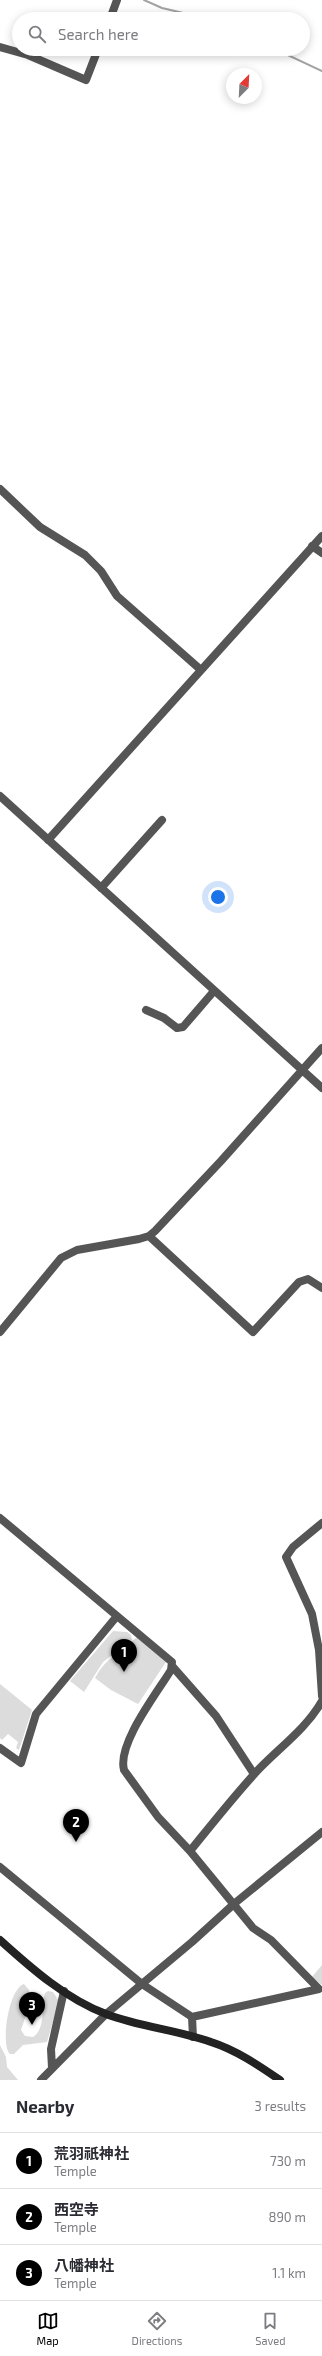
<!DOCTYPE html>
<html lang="en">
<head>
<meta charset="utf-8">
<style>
  body { margin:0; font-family:"Exo 2","Noto Sans JP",sans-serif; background:#f2f2f3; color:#2b2b33 }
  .compass { position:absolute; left:226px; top:68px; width:36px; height:36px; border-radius:50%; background:#fff; box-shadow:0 2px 10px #0003; rotate:24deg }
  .you { position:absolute; left:218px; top:897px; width:14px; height:14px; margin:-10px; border:3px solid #fff; border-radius:50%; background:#1a73e8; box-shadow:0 0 0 6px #1a73e833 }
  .badge { display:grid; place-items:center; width:26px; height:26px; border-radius:50%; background:#000; color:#fff; font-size:13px; font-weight:700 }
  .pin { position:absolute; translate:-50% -33px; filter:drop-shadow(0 1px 2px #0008) }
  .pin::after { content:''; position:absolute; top:21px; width:14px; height:12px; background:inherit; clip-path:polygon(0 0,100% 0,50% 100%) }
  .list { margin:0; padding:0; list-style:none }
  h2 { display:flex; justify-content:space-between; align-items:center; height:52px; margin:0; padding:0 16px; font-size:17px }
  h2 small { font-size:13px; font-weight:400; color:#7c7c81 }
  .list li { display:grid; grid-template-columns:26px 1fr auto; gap:12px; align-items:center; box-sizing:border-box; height:56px; padding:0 16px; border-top:1px solid #e1e1e2 }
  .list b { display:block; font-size:15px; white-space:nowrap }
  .list p { margin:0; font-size:13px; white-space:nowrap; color:#7c7c81 }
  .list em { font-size:13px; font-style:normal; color:#7c7c81 }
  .icon { flex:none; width:22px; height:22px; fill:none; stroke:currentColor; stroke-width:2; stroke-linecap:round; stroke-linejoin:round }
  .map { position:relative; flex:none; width:322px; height:2080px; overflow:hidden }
  .search { position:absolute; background:#fff; box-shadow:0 2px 10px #0003; left:12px; right:12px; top:12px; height:44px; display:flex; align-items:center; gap:10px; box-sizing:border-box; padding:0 14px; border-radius:22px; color:#7c7c81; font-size:15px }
  .sheet { height:220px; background:#fff }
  nav { display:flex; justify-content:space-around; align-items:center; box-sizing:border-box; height:56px; border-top:1px solid #e1e1e2; background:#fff; font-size:11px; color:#7c7c81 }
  nav a { display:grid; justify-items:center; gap:2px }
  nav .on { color:#000 }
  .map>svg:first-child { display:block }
  .green { fill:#dcdcdc }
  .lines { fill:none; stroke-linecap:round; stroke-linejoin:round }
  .stream { stroke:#a3a3a3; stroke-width:2 }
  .street { stroke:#555; stroke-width:8 }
  .secondary { stroke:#222; stroke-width:8 }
</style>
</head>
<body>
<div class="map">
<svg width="322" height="2080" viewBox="0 0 322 2080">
  <rect width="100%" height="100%" fill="#fff"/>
  <!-- green -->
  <path class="green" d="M113,1631L127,1632L131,1635L132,1640L103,1662L84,1692L70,1681Z
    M137,1637L166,1662L138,1704L111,1690L95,1678C105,1659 121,1651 137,1637Z
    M0,1684L32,1710L19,1750L16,1748L18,1742L8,1734L2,1740L0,1738Z
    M322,1965V1985L312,1977Z
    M24,1984L29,1990L28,2009L21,2030L25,2036L33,2037C46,2029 41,2006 45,1993L48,1991L53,1992L59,2001L47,2042L23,2045L14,2054H10C0,2044 9,1988 24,1984Z
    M0,2045L6,2057L7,2067L18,2080H0Z"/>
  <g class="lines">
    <!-- stream -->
    <path class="stream" d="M144,0L162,8L209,19
      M275,49L322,71"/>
    <!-- street -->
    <path class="street" d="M110,19L117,0
      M0,47L28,55L86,80L98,49
      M0,489L40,527L85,555L101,571L117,596L201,670
      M312,546L322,553
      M0,796L322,1088
      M48,840L322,536
      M101,888L162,820
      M146,1010L164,1018L177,1028L183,1027L214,991
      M149,1236L253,1332L299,1282L308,1279L322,1288
      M0,1332L61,1258L77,1250L139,1239L149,1236L155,1231L221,1161L322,1048
      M0,1518L172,1662L171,1670C157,1693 117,1744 124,1770L158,1817L190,1851L253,1928L271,1940L319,1989L192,2017
      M322,1523L293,1547L286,1557L312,1614L319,1650L322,1696
      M172,1666L216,1716L254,1774
      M0,1748L21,1763L36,1714L117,1616
      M190,1851C212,1824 234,1796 258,1770C280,1747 306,1729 322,1701
      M0,1867L142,1984L192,2017L193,2037
      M52,2068L51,2049L64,1991
      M41,2080L106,2014L192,1942L235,1903L322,1832"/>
    <!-- secondary -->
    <path class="secondary" d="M0,1940C31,1968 66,1999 106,2014C140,2027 177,2030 211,2042C236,2050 258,2065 280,2080"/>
  </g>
</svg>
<svg class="compass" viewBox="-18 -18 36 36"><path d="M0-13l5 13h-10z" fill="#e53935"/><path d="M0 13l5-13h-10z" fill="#7c7c81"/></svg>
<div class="you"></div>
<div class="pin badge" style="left:124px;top:1672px">1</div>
<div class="pin badge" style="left:76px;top:1842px">2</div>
<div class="pin badge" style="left:32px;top:2025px">3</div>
<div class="search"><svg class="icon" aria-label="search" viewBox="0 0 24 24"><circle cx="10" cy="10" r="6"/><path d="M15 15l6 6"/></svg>Search here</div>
</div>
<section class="sheet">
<h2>Nearby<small>3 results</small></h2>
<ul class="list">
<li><span class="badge">1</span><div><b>荒羽祇神社</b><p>Temple</p></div><em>730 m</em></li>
<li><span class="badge">2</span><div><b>西空寺</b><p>Temple</p></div><em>890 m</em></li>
<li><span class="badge">3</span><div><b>八幡神社</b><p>Temple</p></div><em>1.1 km</em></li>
</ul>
</section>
<nav>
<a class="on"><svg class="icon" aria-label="map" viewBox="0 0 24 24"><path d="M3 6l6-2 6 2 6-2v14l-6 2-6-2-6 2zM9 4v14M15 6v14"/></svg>Map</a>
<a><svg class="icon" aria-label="directions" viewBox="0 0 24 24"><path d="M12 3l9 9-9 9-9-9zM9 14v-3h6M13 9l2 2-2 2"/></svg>Directions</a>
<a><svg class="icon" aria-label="saved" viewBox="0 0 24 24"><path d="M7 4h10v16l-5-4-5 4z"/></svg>Saved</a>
</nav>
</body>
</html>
